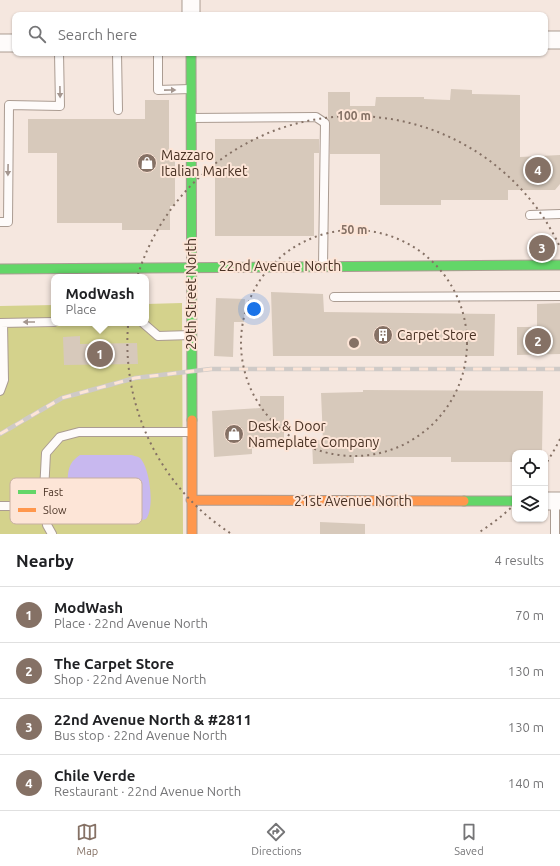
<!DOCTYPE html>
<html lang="en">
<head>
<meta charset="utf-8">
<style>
  body { margin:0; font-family:Ubuntu,sans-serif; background:#f2f2f2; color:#202124 }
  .controls { position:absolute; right:12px; bottom:12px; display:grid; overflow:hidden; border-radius:8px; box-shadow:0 1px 3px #0004 }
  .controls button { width:36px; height:36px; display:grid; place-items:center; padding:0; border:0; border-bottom:1px solid #e0e0e0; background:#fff; color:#202124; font:20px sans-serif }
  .you { position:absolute; left:254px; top:309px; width:14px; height:14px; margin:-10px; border:3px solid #fff; border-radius:50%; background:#1a73e8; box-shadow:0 0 0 6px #1a73e833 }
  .badge { display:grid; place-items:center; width:26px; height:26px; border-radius:50%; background:#857165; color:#fff; font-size:13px; font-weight:700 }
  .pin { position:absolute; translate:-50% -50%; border:2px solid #fff; box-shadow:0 1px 4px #0006 }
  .popup { position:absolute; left:51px; top:274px; width:98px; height:52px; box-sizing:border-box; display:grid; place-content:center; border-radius:8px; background:#fff; filter:drop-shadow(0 1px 3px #0005); font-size:13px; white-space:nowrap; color:#757577 }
  .popup b { font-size:15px; color:#202124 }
  .popup::after { content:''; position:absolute; left:50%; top:100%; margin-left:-8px; border:8px solid transparent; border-top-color:#fff }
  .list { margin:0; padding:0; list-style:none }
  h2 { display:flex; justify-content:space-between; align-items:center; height:52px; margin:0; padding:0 16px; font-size:17px }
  h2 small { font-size:13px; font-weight:400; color:#757577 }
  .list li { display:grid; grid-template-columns:26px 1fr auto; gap:12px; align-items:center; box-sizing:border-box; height:56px; padding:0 16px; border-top:1px solid #e0e0e0 }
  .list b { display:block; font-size:15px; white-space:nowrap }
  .list p { margin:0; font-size:13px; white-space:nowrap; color:#757577 }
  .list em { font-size:13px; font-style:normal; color:#757577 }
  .icon { flex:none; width:22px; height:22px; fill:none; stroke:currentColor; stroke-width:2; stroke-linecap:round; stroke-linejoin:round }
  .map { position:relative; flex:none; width:560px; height:534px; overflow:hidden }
  .search { position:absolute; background:#fff; box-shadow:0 1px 3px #0004; left:12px; right:12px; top:12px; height:44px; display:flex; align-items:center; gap:10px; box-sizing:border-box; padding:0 14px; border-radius:8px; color:#757577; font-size:15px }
  .sheet { height:276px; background:#fff }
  nav { display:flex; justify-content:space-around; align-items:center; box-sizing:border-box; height:56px; border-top:1px solid #e0e0e0; background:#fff; font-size:11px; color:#757577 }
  nav a { display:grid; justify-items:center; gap:2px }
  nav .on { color:#857165 }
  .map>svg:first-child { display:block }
  .green { fill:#d4d28c }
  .water { fill:#c8b8ef }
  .building { fill:#d7c9bb }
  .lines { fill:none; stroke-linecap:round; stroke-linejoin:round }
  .lane-casing { stroke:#ab9c92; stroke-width:10 }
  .street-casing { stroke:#ab9c92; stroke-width:19 }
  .fast-casing { stroke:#ab9c92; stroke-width:11 }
  .slow-casing { stroke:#ab9c92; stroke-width:11 }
  .lane { stroke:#fefbfa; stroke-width:8 }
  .street { stroke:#fefbfa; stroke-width:17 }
  .fast { stroke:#63d668; stroke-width:9 }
  .slow { stroke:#ff974d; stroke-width:9 }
  .rail-casing { stroke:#cfcac7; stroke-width:4.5 }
  .rail { stroke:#fde5d7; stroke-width:3; stroke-dasharray:9; stroke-linecap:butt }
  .oneway { fill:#a4968f }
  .ring { fill:none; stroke:#857165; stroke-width:2; stroke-dasharray:2 4 }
  .labels { text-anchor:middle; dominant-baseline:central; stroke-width:4; stroke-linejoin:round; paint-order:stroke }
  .poi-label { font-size:14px; fill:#493224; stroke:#fde5d7; text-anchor:start }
  .street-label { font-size:14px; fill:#493224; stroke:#fde5d7 }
  .key { fill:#fde5d7; stroke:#c7afa1; stroke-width:1 }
  .key-label { font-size:11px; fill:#493224 }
  .centre { fill:#857165; stroke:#fde5d7; stroke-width:2 }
  .ring-label { font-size:12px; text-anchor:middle; font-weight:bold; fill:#857165; stroke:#fde5d7; stroke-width:4; stroke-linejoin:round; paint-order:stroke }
</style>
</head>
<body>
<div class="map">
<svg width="560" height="534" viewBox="0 0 560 534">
  <rect width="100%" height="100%" fill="#f5e7df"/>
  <!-- green -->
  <path class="green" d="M182,303L183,534H0V306L54,305V323H146V304Z"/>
  <!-- water -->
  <path class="water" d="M80,455H131C134,456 137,456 140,458C150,468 155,508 146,519C134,523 87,518 77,510C67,503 65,474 71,464C73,460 76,458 80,455Z"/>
  <!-- building -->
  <path class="building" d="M451,89L472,90V94L520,95V157L560,155V184L555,190H508V200H441V205H380V154H330V123L328,118V92H350V106H375L376,97H424V99L450,100Z
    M145,100H169V159H175V206H170V230H122V223H57V153H28V119H145Z
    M215,139H319V153H314V236H215Z
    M271,292L323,294L324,312L495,314L494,356H273Z
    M216,298L245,299L244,322H234L233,357L214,356Z
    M560,303V354L517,355V327H537V304Z
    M80,336V344L137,343L138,364L64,365L63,337Z
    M363,390L543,391L542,453H515V462H451V457H354V463L313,464L312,441L323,440L321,393L363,392Z
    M260,396H284V448H252V454L214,457L212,411L260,408Z
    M320,522L365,524V534H320Z"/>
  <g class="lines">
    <defs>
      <path id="lane" d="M117,53L118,110
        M158,53V90L190,89
        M192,118L316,117L325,123L323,266
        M530,215L560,214
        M0,222H8L9,105L60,106L59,53
        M334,297L560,296
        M0,323L54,322
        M143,323L158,336L191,335
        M0,391L4,380L3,323
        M555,501V534
        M0,506H45
        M52,534L47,525L44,492L46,453L60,437L79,432H190"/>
      <path id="street" d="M191,15V0
        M545,40H560
        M0,43H15
        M545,501H560"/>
      <path id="fast" d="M191,53L192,420
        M0,269L560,265
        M464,501H515"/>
      <path id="slow" d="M192,420V534
        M191,500L464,501"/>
    </defs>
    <!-- lane casing -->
    <use href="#lane" class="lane-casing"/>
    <!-- street casing -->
    <use href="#street" class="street-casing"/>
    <!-- fast casing -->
    <use href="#fast" class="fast-casing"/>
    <!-- slow casing -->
    <use href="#slow" class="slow-casing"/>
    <!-- lane -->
    <use href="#lane" class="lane"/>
    <!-- street -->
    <use href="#street" class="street"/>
    <!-- fast -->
    <use href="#fast" class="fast"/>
    <!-- slow -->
    <use href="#slow" class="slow"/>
    <defs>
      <path id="rail" d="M0,434L62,398L135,378L211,369H560"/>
    </defs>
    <!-- rail casing -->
    <use href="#rail" class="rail-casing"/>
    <!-- rail -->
    <use href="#rail" class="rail"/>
  </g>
  <!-- one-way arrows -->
  <defs><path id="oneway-solid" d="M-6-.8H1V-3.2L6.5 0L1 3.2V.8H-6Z"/></defs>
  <g class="oneway">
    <use href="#oneway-solid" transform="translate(170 90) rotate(-1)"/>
    <use href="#oneway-solid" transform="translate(60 92) rotate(89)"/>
    <use href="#oneway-solid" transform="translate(8 170) rotate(91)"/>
    <use href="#oneway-solid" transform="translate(29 322) rotate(180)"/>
  </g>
  <!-- distance rings -->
  <g class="ring">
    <circle cx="354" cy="343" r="113"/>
    <path d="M560 439A227 227 0 0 1 545 465M515 504A227 227 0 0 1 478 533M230 533A227 227 0 1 1 560 247"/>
  </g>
  <!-- icons -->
  <defs>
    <symbol id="shop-disc" viewBox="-11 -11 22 22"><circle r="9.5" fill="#857165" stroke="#fde5d7"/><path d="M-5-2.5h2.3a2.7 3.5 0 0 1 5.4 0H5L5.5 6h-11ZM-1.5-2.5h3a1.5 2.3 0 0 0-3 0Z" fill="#fff"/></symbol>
    <symbol id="building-disc" viewBox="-11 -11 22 22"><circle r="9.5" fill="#857165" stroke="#fde5d7"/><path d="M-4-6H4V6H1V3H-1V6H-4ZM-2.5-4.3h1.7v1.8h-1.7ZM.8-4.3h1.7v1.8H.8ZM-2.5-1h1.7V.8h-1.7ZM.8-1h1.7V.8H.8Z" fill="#fff"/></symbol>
  </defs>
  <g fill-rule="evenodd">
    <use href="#shop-disc" x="136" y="152" width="22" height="22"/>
    <use href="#building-disc" x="372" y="324" width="22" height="22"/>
    <use href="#shop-disc" x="223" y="423" width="22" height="22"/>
  </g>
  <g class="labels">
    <!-- poi labels -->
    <g class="poi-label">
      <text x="161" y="155">Mazzaro<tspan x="161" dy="16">Italian Market</tspan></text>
      <text x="397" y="335">Carpet Store</text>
      <text x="248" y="426">Desk &amp; Door<tspan x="248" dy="16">Nameplate Company</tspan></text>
    </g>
    <!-- street labels -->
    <g class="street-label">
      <text x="280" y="266">22nd Avenue North</text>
      <text transform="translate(191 294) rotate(-90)">29th Street North</text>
      <text x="353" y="501">21st Avenue North</text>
    </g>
  </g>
  <!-- legend -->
  <rect x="10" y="478" width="132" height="46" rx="6" class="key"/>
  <rect x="18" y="490" width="18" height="4" fill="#63d668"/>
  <rect x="18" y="508" width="18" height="4" fill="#ff974d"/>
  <g class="key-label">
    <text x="43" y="496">Fast</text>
    <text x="43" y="514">Slow</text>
  </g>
  <circle cx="354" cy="343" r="6" class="centre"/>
  <g class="ring-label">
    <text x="354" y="120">100 m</text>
    <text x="354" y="234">50 m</text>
  </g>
</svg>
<div class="controls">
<button><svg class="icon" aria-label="locate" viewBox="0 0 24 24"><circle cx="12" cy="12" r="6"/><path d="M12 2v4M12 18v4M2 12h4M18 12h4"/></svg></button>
<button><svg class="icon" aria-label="layers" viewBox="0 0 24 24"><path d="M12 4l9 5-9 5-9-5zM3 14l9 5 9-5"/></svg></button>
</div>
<div class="you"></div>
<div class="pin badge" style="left:100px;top:354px">1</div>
<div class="popup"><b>ModWash</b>Place</div>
<div class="pin badge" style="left:538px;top:341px">2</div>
<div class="pin badge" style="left:542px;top:248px">3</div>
<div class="pin badge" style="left:538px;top:170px">4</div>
<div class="search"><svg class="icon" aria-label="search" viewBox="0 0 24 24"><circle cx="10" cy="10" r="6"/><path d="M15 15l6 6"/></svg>Search here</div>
</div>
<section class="sheet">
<h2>Nearby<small>4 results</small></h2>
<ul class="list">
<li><span class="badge">1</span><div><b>ModWash</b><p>Place · 22nd Avenue North</p></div><em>70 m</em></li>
<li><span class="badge">2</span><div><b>The Carpet Store</b><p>Shop · 22nd Avenue North</p></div><em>130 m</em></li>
<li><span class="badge">3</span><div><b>22nd Avenue North &amp; #2811</b><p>Bus stop · 22nd Avenue North</p></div><em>130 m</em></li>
<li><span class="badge">4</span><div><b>Chile Verde</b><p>Restaurant · 22nd Avenue North</p></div><em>140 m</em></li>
</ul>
</section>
<nav>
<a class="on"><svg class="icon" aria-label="map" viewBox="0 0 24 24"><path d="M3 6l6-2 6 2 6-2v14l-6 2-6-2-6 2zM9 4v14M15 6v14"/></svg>Map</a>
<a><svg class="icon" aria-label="directions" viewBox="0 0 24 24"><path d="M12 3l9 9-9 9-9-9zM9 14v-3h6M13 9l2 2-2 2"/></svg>Directions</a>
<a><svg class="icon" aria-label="saved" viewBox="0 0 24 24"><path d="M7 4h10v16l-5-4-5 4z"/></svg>Saved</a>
</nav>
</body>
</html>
